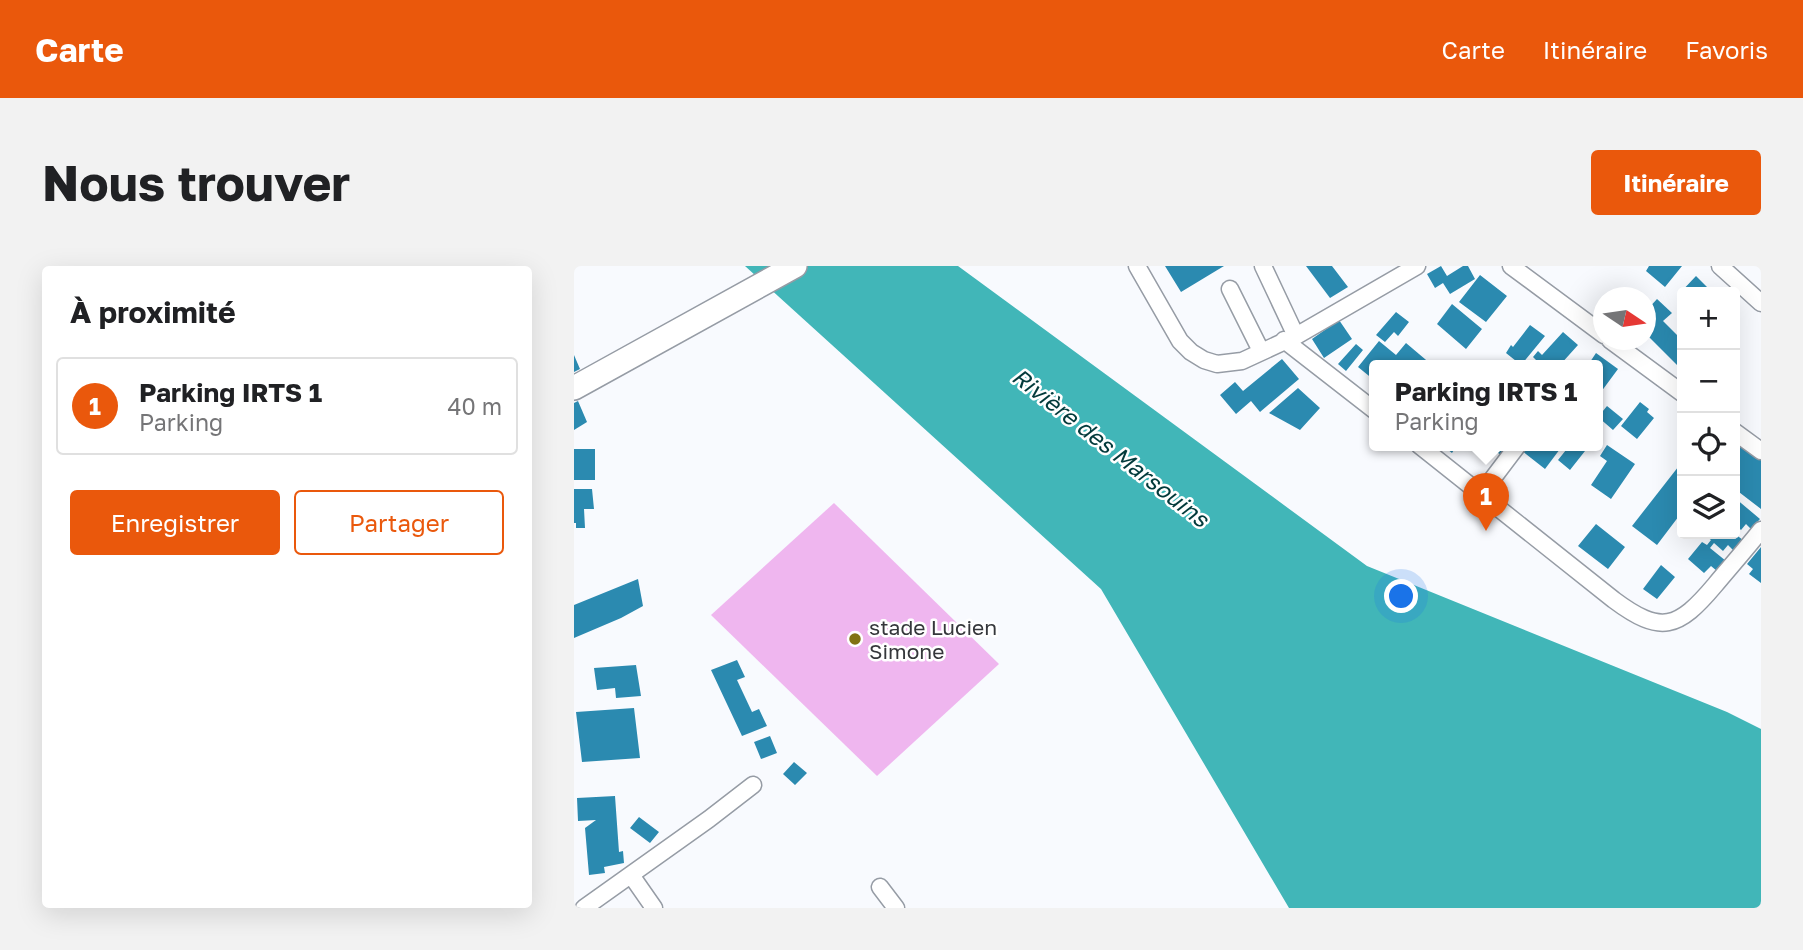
<!DOCTYPE html>
<html lang="fr">
<head>
<meta charset="utf-8">
<style>
  body { margin:0; font-family:"Golos Text",sans-serif; background:#f2f2f2; color:#202124 }
  .controls { position:absolute; right:21px; top:21px; display:grid; overflow:hidden; border-radius:7px; box-shadow:0 7px 28px #0002 }
  .controls button { width:63px; height:63px; display:grid; place-items:center; padding:0; border:0; border-bottom:2px solid #e0e0e0; background:#fff; color:#202124; font:35px sans-serif }
  .compass { position:absolute; left:1019px; top:21px; width:63px; height:63px; border-radius:50%; background:#fff; box-shadow:0 7px 28px #0002; rotate:103deg }
  .you { position:absolute; left:828px; top:331px; width:24px; height:24px; margin:-18px; border:5px solid #fff; border-radius:50%; background:#1a73e8; box-shadow:0 0 0 10px #1a73e833 }
  .badge { display:grid; place-items:center; width:46px; height:46px; border-radius:50%; background:#ea580c; color:#fff; font-size:23px; font-weight:700 }
  .pin { position:absolute; translate:-50% -58px; filter:drop-shadow(0 2px 4px #0008) }
  .pin::after { content:''; position:absolute; top:37px; width:24px; height:21px; background:inherit; clip-path:polygon(0 0,100% 0,50% 100%) }
  .popup { position:absolute; left:795px; top:94px; width:234px; height:91px; box-sizing:border-box; display:grid; place-content:center; border-radius:7px; background:#fff; filter:drop-shadow(0 2px 5px #0005); font-size:23px; white-space:nowrap; color:#757577 }
  .popup b { font-size:26px; color:#202124 }
  .popup::after { content:''; position:absolute; left:50%; top:100%; margin-left:-14px; border:14px solid transparent; border-top-color:#fff }
  .list { margin:0; padding:0; list-style:none }
  h2 { display:flex; justify-content:space-between; align-items:center; height:91px; margin:0; padding:0 28px; font-size:30px }
  h2 small { font-size:23px; font-weight:400; color:#757577 }
  .list li { display:grid; grid-template-columns:46px 1fr auto; gap:21px; align-items:center; box-sizing:border-box; height:98px; margin:0 14px 14px; padding:0 14px; border:2px solid #e0e0e0; border-radius:7px }
  .list b { display:block; font-size:26px; white-space:nowrap }
  .list p { margin:0; font-size:23px; white-space:nowrap; color:#757577 }
  .list em { font-size:23px; font-style:normal; color:#757577 }
  .actions { display:flex; gap:14px; padding:21px 28px }
  .actions a { flex:1; padding:16px 0; border:2px solid #ea580c; border-radius:7px; text-align:center; font-size:24px; color:#ea580c }
  .actions .main { background:#ea580c; color:#fff }
  .icon { flex:none; width:38px; height:38px; fill:none; stroke:currentColor; stroke-width:2; stroke-linecap:round; stroke-linejoin:round }
  .map { position:relative; flex:none; width:1187px; height:642px; overflow:hidden; border-radius:7px }
  header { display:flex; align-items:center; gap:42px; box-sizing:border-box; height:98px; padding:0 35px; background:#ea580c; color:#fff }
  header strong { font-size:33px }
  nav { display:flex; gap:38px; margin-inline-start:auto; font-size:24px }
  .intro { display:flex; align-items:center; justify-content:space-between; box-sizing:border-box; height:168px; padding:0 42px }
  h1 { margin:0; font-size:49px }
  .button { padding:18px 32px; border-radius:7px; background:#ea580c; color:#fff; font-size:24px; font-weight:700 }
  main { display:flex; gap:42px; padding:0 42px }
  aside { flex:1; background:#fff; border-radius:7px; box-shadow:0 7px 28px #0002 }
  .map>svg:first-child { display:block }
  .green { fill:#efb6ef }
  .water { fill:#41b6b8 }
  .building { fill:#2b8ab0 }
  .lines { fill:none; stroke-linecap:round; stroke-linejoin:round }
  .street-casing { stroke:#969ca5; stroke-width:19 }
  .secondary-casing { stroke:#969ca5; stroke-width:26 }
  .street { stroke:#fff; stroke-width:16 }
  .secondary { stroke:#fff; stroke-width:23 }
  .poi-dot { fill:#817212; stroke:#fff; stroke-width:2.5 }
  .labels { text-anchor:middle; dominant-baseline:central; stroke-width:5; stroke-linejoin:round; paint-order:stroke }
  .poi-label { font-size:21px; fill:#35373b; stroke:#fff; text-anchor:start }
  .water-label { font-size:23px; font-style:italic; fill:#023a3b; stroke:#fff }
</style>
</head>
<body>
<header>
<strong>Carte</strong>
<nav><a>Carte</a><a>Itinéraire</a><a>Favoris</a></nav>
</header>
<div class="intro"><h1>Nous trouver</h1><a class="button">Itinéraire</a></div>
<main>
<aside>
<h2>À proximité<small></small></h2>
<ul class="list">
<li><span class="badge">1</span><div><b>Parking IRTS 1</b><p>Parking</p></div><em>40 m</em></li>
</ul>
<div class="actions"><a class="main">Enregistrer</a><a>Partager</a></div>
</aside>
<div class="map">
<svg width="1187" height="642" viewBox="0 0 1187 642">
  <rect width="100%" height="100%" fill="#f8fafe"/>
  <!-- green -->
  <path class="green" d="M260,237L425,398L303,510L137,349Z"/>
  <!-- water -->
  <path class="water" d="M171,0H384L793,300L1153,446L1187,463V642H715L527,323Z"/>
  <!-- building -->
  <path class="building" d="M591,0H650L607,26Z
    M732,0H758L774,21L756,32Z
    M867,0L873,10L889,0H894L901,13L876,28L869,17L861,22L853,8Z
    M1075,0H1108L1091,21L1072,5Z
    M906,9L933,30L912,56L885,36Z
    M1122,10L1138,26H1108V32L1105,28Z
    M1083,33L1098,47L1089,55L1108,74V104L1072,68V45Z
    M878,38L908,63L892,83L863,58Z
    M822,46L835,56L824,70L820,66L811,76L802,69Z
    M765,54L778,73L750,92L738,73Z
    M956,59L971,70L947,99L932,87L937,79L939,81Z
    M989,66L1004,79L986,99H967L959,91L964,85L968,89Z
    M805,75L822,89L832,77L858,99H800V114L784,101Z
    M782,78L789,84L772,105L764,98Z
    M1022,87L1044,103L1024,130V99H1014Z
    M0,89L6,103L0,106Z
    M708,93L725,113L686,146L677,135L662,148L646,129L661,116L669,125Z
    M724,122L746,142L726,164L695,147Z
    M4,135L13,156L0,164V137Z
    M1066,136L1075,143L1073,146L1080,152L1063,173L1047,160Z
    M1033,140L1049,153L1039,164L1024,151Z
    M1161,173L1187,193V243L1161,223Z
    M868,179H883L878,187Z
    M914,179H937L928,190Z
    M951,179H989L971,203L947,184Z
    M996,179H1004L1011,185L996,204L984,194Z
    M1033,179L1061,198L1037,233L1017,219L1033,195L1026,190Z
    M0,183H21V214H0Z
    M1108,196V246L1083,279L1058,260Z
    M0,223H18L20,243H10L11,262H2V257H0Z
    M1161,232L1186,253L1177,263L1172,258L1167,264L1161,258Z
    M1022,258L1051,281L1034,303L1004,280Z
    M1135,268H1161L1169,274L1160,285L1154,279L1149,285L1140,277L1136,282L1152,295L1143,305L1137,300L1130,307L1114,293L1128,276L1133,279L1137,274L1133,271Z
    M1187,281V317L1175,308L1179,303L1173,298Z
    M1087,299L1101,311L1083,333L1069,323Z
    M64,313L69,340L47,352L0,372V339Z
    M163,394L171,411L163,414L178,446L185,443L193,460L168,470L137,404Z
    M62,399L67,430L42,432L41,422L23,424L20,402Z
    M60,442L66,492L8,496L2,446Z
    M196,470L203,487L187,493L180,476Z
    M220,496L233,507L221,519L209,508Z
    M41,530L45,586L49,585L50,597L30,601L31,607L15,609L11,562L22,554L4,555L3,532Z
    M65,551L85,566L76,577L56,562Z"/>
  <g class="lines">
    <defs>
      <path id="street" d="M563,0L606,75L617,86L630,94L643,98L668,95L722,70L843,0
        M689,0L722,70
        M937,0L1030,69
        M1146,0L1187,37
        M656,23L687,85
        M710,74L800,144
        M1036,74L1108,127
        M1161,166L1187,185
        M845,179L1040,334C1087,369 1104,363 1141,319C1156,301 1172,283 1187,264
        M907,228L944,179
        M57,609L80,642
        M306,621L322,642
        M10,642L135,553L179,519"/>
      <path id="secondary" d="M0,122L221,0"/>
    </defs>
    <!-- street casing -->
    <use href="#street" class="street-casing"/>
    <!-- secondary casing -->
    <use href="#secondary" class="secondary-casing"/>
    <!-- street -->
    <use href="#street" class="street"/>
    <!-- secondary -->
    <use href="#secondary" class="secondary"/>
  </g>
  <!-- markers -->
  <circle class="poi-dot" cx="281" cy="373" r="7"/>
  <g class="labels">
    <!-- poi labels -->
    <g class="poi-label">
      <text x="295" y="361">stade Lucien<tspan x="295" dy="24">Simone</tspan></text>
    </g>
    <!-- water labels -->
    <g class="water-label">
      <text transform="translate(537 181) rotate(38)">Rivière des Marsouins</text>
    </g>
  </g>
</svg>
<div class="controls">
<button>+</button>
<button>−</button>
<button><svg class="icon" aria-label="locate" viewBox="0 0 24 24"><circle cx="12" cy="12" r="6"/><path d="M12 2v4M12 18v4M2 12h4M18 12h4"/></svg></button>
<button><svg class="icon" aria-label="layers" viewBox="0 0 24 24"><path d="M12 4l9 5-9 5-9-5zM3 14l9 5 9-5"/></svg></button>
</div>
<svg class="compass" viewBox="-18 -18 36 36"><path d="M0-13l5 13h-10z" fill="#e53935"/><path d="M0 13l5-13h-10z" fill="#757577"/></svg>
<div class="you"></div>
<div class="pin badge" style="left:912px;top:265px">1</div>
<div class="popup"><b>Parking IRTS 1</b>Parking</div>
</div>
</main>
</body>
</html>
